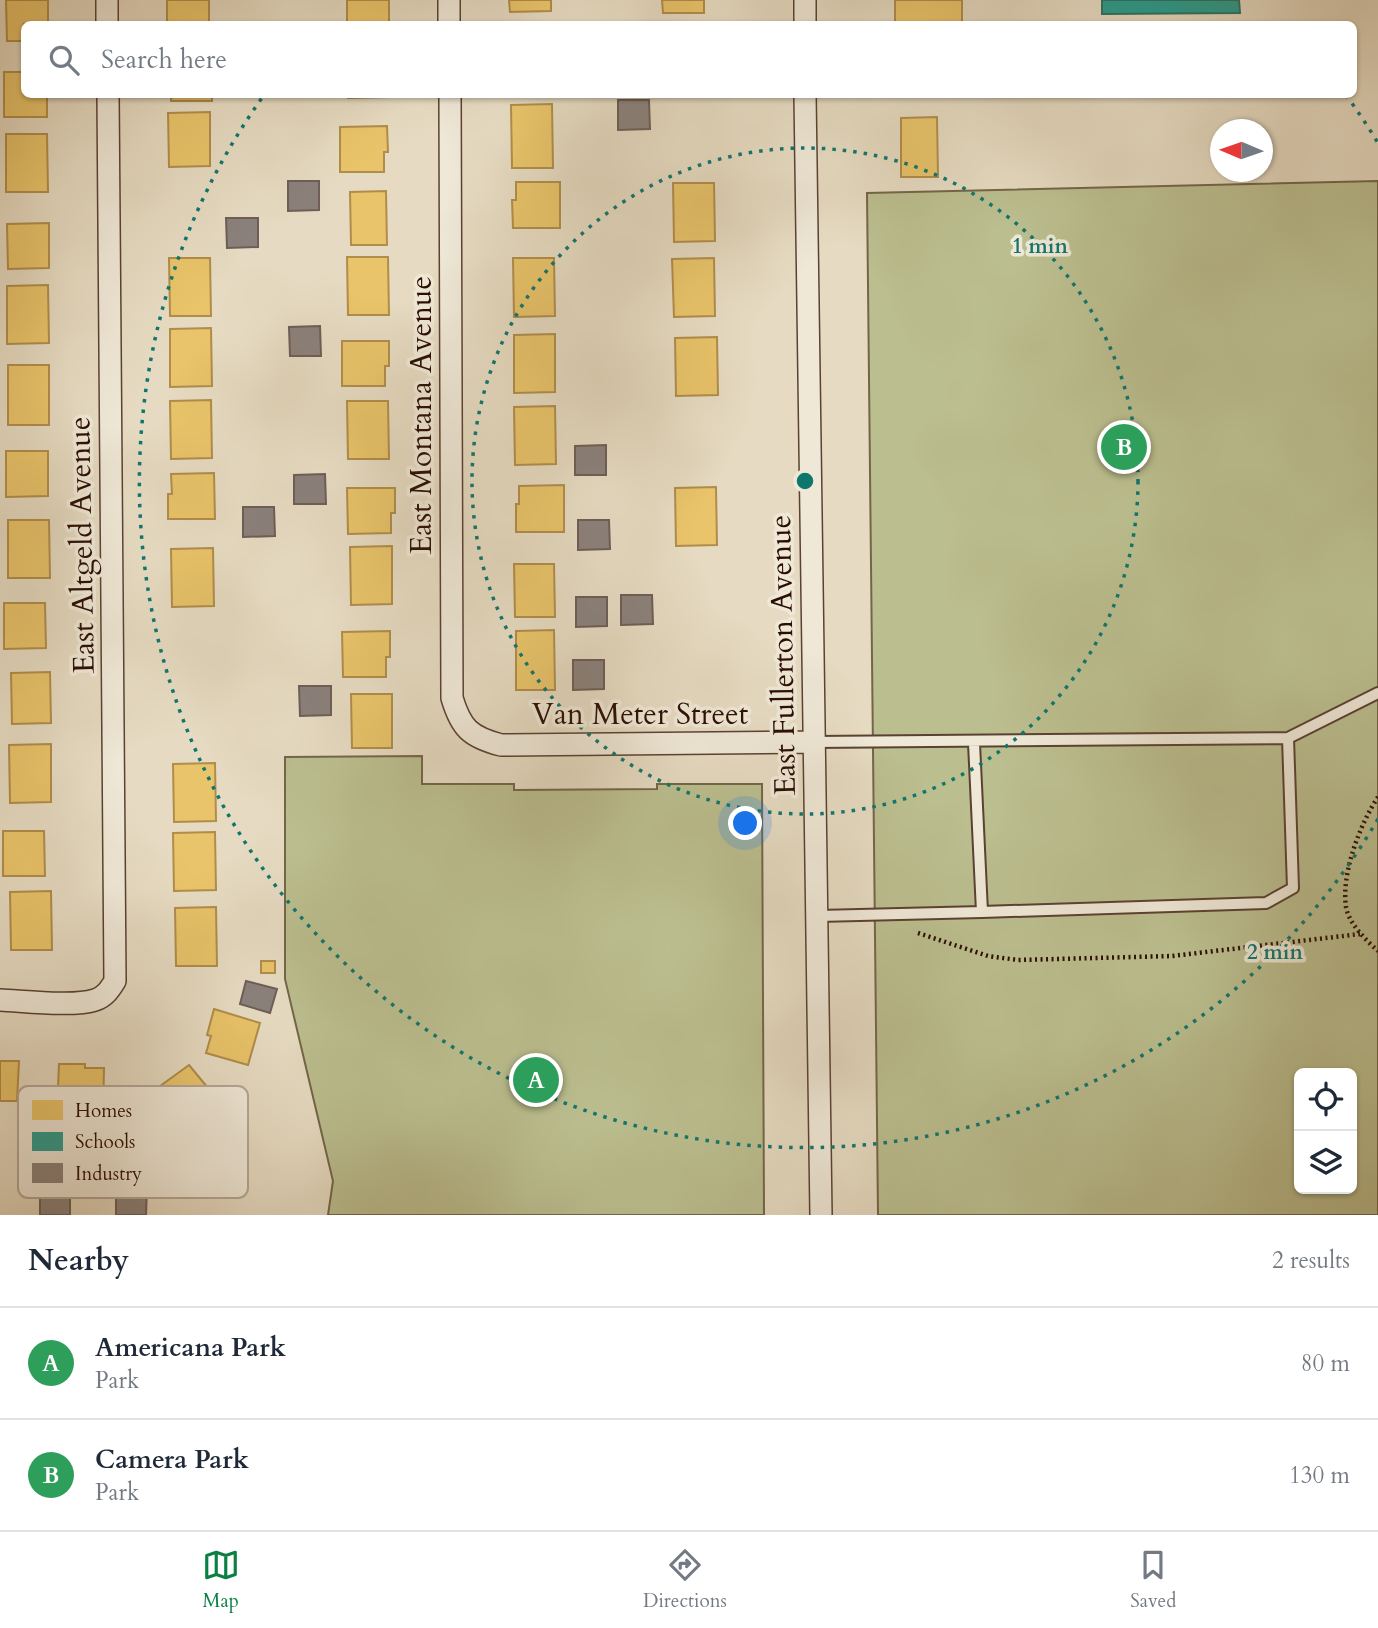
<!DOCTYPE html>
<html lang="en">
<head>
<meta charset="utf-8">
<style>
  body { margin:0; font-family:Cardo,serif; background:#f2f2f3; color:#1f2937 }
  .controls { position:absolute; right:21px; bottom:21px; display:grid; overflow:hidden; border-radius:10px; box-shadow:0 2px 5px #0004 }
  .controls button { width:63px; height:63px; display:grid; place-items:center; padding:0; border:0; border-bottom:2px solid #e0e1e3; background:#fff; color:#1f2937; font:35px sans-serif }
  .compass { position:absolute; left:1210px; top:119px; width:63px; height:63px; border-radius:50%; background:#fff; box-shadow:0 2px 5px #0004; rotate:272deg }
  .you { position:absolute; left:746px; top:824px; width:24px; height:24px; margin:-18px; border:5px solid #fff; border-radius:50%; background:#1a73e8; box-shadow:0 0 0 10px #1a73e833 }
  .badge { display:grid; place-items:center; width:46px; height:46px; border-radius:50%; background:#0b8043; color:#fff; font-size:23px; font-weight:700 }
  .pin { position:absolute; translate:-50% -50%; border:4px solid #fff; box-shadow:0 2px 7px #0006 }
  .list { margin:0; padding:0; list-style:none }
  h2 { display:flex; justify-content:space-between; align-items:center; height:91px; margin:0; padding:0 28px; font-size:30px }
  h2 small { font-size:23px; font-weight:400; color:#747a83 }
  .list li { display:grid; grid-template-columns:46px 1fr auto; gap:21px; align-items:center; box-sizing:border-box; height:112px; padding:0 28px; border-top:2px solid #e0e1e3 }
  .list b { display:block; font-size:26px; white-space:nowrap }
  .list p { margin:0; font-size:23px; white-space:nowrap; color:#747a83 }
  .list em { font-size:23px; font-style:normal; color:#747a83 }
  .icon { flex:none; width:38px; height:38px; fill:none; stroke:currentColor; stroke-width:2; stroke-linecap:round; stroke-linejoin:round }
  .map { position:relative; flex:none; width:1378px; height:1215px; overflow:hidden }
  .search { position:absolute; background:#fff; box-shadow:0 2px 5px #0004; left:21px; right:21px; top:21px; height:77px; display:flex; align-items:center; gap:18px; box-sizing:border-box; padding:0 24px; border-radius:10px; color:#747a83; font-size:26px }
  .sheet { height:315px; background:#fff }
  nav { display:flex; justify-content:space-around; align-items:center; box-sizing:border-box; height:98px; border-top:2px solid #e0e1e3; background:#fff; font-size:19px; color:#747a83 }
  nav a { display:grid; justify-items:center; gap:4px }
  nav .on { color:#0b8043 }
  .map>svg:first-child { display:block }
  .green { fill:#bbbe8f; stroke:#736648; stroke-width:2; fill-rule:evenodd }
  .homes { fill:#e9c46a; stroke:#b08d4b; stroke-width:2 }
  .schools { fill:#2a9d8f; stroke:#2a7265; stroke-width:2 }
  .industry { fill:#8a817c; stroke:#6e5e57; stroke-width:2 }
  .lines { fill:none; stroke-linecap:round; stroke-linejoin:round }
  .service-casing { stroke:#5a4132; stroke-width:14 }
  .minor-casing { stroke:#5a4132; stroke-width:24 }
  .path { stroke:#2b0e02; stroke-width:4.5; stroke-dasharray:2 3.5; stroke-linecap:butt }
  .service { stroke:#efe8d7; stroke-width:10 }
  .minor { stroke:#efe8d7; stroke-width:21 }
  .ring { fill:none; stroke:#0f766e; stroke-width:3.5; stroke-dasharray:3.5 7 }
  .labels { text-anchor:middle; dominant-baseline:central; stroke-width:7; stroke-linejoin:round; paint-order:stroke }
  .street-label { font-size:30px; fill:#2b0e02; stroke:#efe8d7 }
  .key { fill:#efe8d7; stroke:#b4a797; stroke-width:2 }
  .key-label { font-size:19px; fill:#2b0e02 }
  .centre { fill:#0f766e; stroke:#efe8d7; stroke-width:3.5 }
  .ring-label { font-size:21px; text-anchor:middle; font-weight:bold; fill:#0f766e; stroke:#efe8d7; stroke-width:7; stroke-linejoin:round; paint-order:stroke }
</style>
</head>
<body>
<div class="map">
<svg width="1378" height="1215" viewBox="0 0 1378 1215">
  <rect width="100%" height="100%" fill="#e6dbc2"/>
  <filter id="stains"><feTurbulence type="fractalNoise" baseFrequency=".00286" numOctaves="4"/><feColorMatrix values="0 0 0 0 .2 0 0 0 0 .09 0 0 0 0 .02 0 0 0 .5 -.17"/></filter>
  <radialGradient id="worn" r=".72"><stop offset=".6" stop-color="#630" stop-opacity="0"/><stop offset="1" stop-color="#630" stop-opacity=".3"/></radialGradient>
  <!-- green -->
  <path class="green" d="M1378,181V1215H878L867,193ZM1299,1073H1352V1189H1299Z
    M422,756V784H514V790L657,789V784H762L764,1215H328L333,1181L285,979V757Z"/>
  <!-- homes -->
  <path class="homes" d="M6,0H48V24H24V41H7Z
    M167,0H209V24H167Z
    M347,0H389V24H347Z
    M509,0H551V11L510,12Z
    M662,0H704V13H663Z
    M895,0H962V23H895Z
    M4,72H24V94H51V97H47V117H4Z
    M171,94H212V101H171Z
    M348,94H390V97L348,98Z
    M552,104L553,168H512L511,105Z
    M210,112V166L169,167L168,113Z
    M937,117L938,177H901V118Z
    M387,126L388,152H384V172H340V127Z
    M6,134H47L48,192H6Z
    M516,182H560V228H513L512,200H516Z
    M673,183H714L715,241L674,242Z
    M386,191L387,245H351L350,192Z
    M49,223V268L8,269L7,224Z
    M347,257H388L389,315H348Z
    M169,258H210L211,316H170Z
    M513,258H554L555,316L514,317Z
    M714,258L715,316L674,317L672,259Z
    M48,285L49,343L7,344V286Z
    M211,328L212,386L170,387V329Z
    M555,334V392L514,393V335Z
    M717,337L718,395L676,396L675,338Z
    M342,341H389V366H385V386H342Z
    M8,365H49V425H8Z
    M211,400L212,458L171,459L170,401Z
    M347,401H388L389,459H348Z
    M555,406L556,464L515,465L514,407Z
    M6,451H48V496L6,497Z
    M214,473L215,519H168V494H172L171,474Z
    M564,485V532H516V504H519V486Z
    M716,487L717,545L676,546L675,488Z
    M347,488H395V513H391V533L348,534Z
    M8,520H49L50,578H8Z
    M392,546V604L351,605L350,547Z
    M213,548L214,606L172,607L171,549Z
    M514,564H554L555,617H515Z
    M4,603H45L46,648L4,649Z
    M554,630L555,690H516V631Z
    M390,631V657H386V677H343L342,632Z
    M50,672L51,723L12,724L11,673Z
    M351,694H392V748H352Z
    M51,744V802L10,803L9,745Z
    M215,763L216,821L174,822L173,764Z
    M3,831H44L45,876H3Z
    M215,832L216,890L174,891L173,833Z
    M51,891L52,950H11L10,892Z
    M216,907L217,966H176L175,908Z
    M261,961H275V973H261Z
    M214,1009L260,1023L248,1065L206,1053L211,1036L207,1035Z
    M0,1061H19L17,1101H0Z
    M59,1064H85V1068H104L103,1113L57,1111Z
    M189,1065L218,1100L183,1129L152,1092Z"/>
  <!-- schools -->
  <path class="schools" d="M1102,0H1239L1240,13L1102,14Z"/>
  <!-- industry -->
  <path class="industry" d="M618,100H649L650,129L618,130Z
    M288,181H319V210L288,211Z
    M226,218H258V247L227,248Z
    M320,326L321,356H290L289,327Z
    M606,445V475H575V446Z
    M325,474L326,504H294V475Z
    M243,507H274L275,536L243,537Z
    M578,520H609L610,549L578,550Z
    M621,595H652L653,624L621,625Z
    M576,597H607V626L576,627Z
    M573,660H604V689L573,690Z
    M299,686H331V715L300,716Z
    M246,981L277,989L270,1013L240,1004Z
    M40,1187L70,1188V1215H40Z
    M116,1187H147L146,1215H116Z"/>
  <g class="lines">
    <defs>
      <path id="service" d="M814,742L1288,738L1378,693
        M982,912L1266,903L1293,888L1288,738
        M818,916L982,912L974,743"/>
      <path id="minor" d="M107,0V24
        M449,0V24
        M805,0V24
        M450,94L452,698C461,728 470,737 501,745L814,742
        M805,94L821,1215
        M0,1000C24,1001 74,1007 95,1000C105,997 110,989 115,981L108,94"/>
    </defs>
    <!-- service casing -->
    <use href="#service" class="service-casing"/>
    <!-- minor casing -->
    <use href="#minor" class="minor-casing"/>
    <!-- path -->
    <path class="path" d="M1378,797C1360,824 1341,874 1346,907C1349,924 1366,940 1378,951
      M918,933L988,956L1018,960L1172,956L1360,934"/>
    <!-- service -->
    <use href="#service" class="service"/>
    <!-- minor -->
    <use href="#minor" class="minor"/>
  </g>
  <!-- distance rings -->
  <g class="ring">
    <circle cx="805" cy="481" r="333"/>
    <path d="M1378 819A665 665 0 1 1 264 95M1346 95A665 665 0 0 1 1378 143"/>
  </g>
  <g class="labels">
    <!-- street labels -->
    <g class="street-label">
      <text transform="translate(421 415) rotate(-90)">East Montana Avenue</text>
      <text transform="translate(82 545) rotate(-91)">East Altgeld Avenue</text>
      <text transform="translate(783 655) rotate(-91)">East Fullerton Avenue</text>
      <text x="640" y="714">Van Meter Street</text>
    </g>
  </g>
  <!-- legend -->
  <rect x="18" y="1086" width="230" height="112" rx="10" class="key"/>
  <rect x="32" y="1100" width="31" height="20" fill="#e9c46a"/>
  <rect x="32" y="1132" width="31" height="19" fill="#2a9d8f"/>
  <rect x="32" y="1163" width="31" height="20" fill="#8a817c"/>
  <g class="key-label">
    <text x="75" y="1117">Homes</text>
    <text x="75" y="1148">Schools</text>
    <text x="75" y="1180">Industry</text>
  </g>
  <circle cx="805" cy="481" r="10" class="centre"/>
  <g class="ring-label">
    <text x="1040" y="253">1 min</text>
    <text x="1275" y="959">2 min</text>
  </g>
  <rect width="100%" height="100%" filter="url(#stains)"/>
  <rect width="100%" height="100%" fill="url(#worn)"/>
</svg>
<div class="controls">
<button><svg class="icon" aria-label="locate" viewBox="0 0 24 24"><circle cx="12" cy="12" r="6"/><path d="M12 2v4M12 18v4M2 12h4M18 12h4"/></svg></button>
<button><svg class="icon" aria-label="layers" viewBox="0 0 24 24"><path d="M12 4l9 5-9 5-9-5zM3 14l9 5 9-5"/></svg></button>
</div>
<svg class="compass" viewBox="-18 -18 36 36"><path d="M0-13l5 13h-10z" fill="#e53935"/><path d="M0 13l5-13h-10z" fill="#747a83"/></svg>
<div class="you"></div>
<div class="pin badge" style="left:536px;top:1080px;background:#2e9e5b">A</div>
<div class="pin badge" style="left:1124px;top:447px;background:#2e9e5b">B</div>
<div class="search"><svg class="icon" aria-label="search" viewBox="0 0 24 24"><circle cx="10" cy="10" r="6"/><path d="M15 15l6 6"/></svg>Search here</div>
</div>
<section class="sheet">
<h2>Nearby<small>2 results</small></h2>
<ul class="list">
<li><span class="badge" style="background:#2e9e5b">A</span><div><b>Americana Park</b><p>Park</p></div><em>80 m</em></li>
<li><span class="badge" style="background:#2e9e5b">B</span><div><b>Camera Park</b><p>Park</p></div><em>130 m</em></li>
</ul>
</section>
<nav>
<a class="on"><svg class="icon" aria-label="map" viewBox="0 0 24 24"><path d="M3 6l6-2 6 2 6-2v14l-6 2-6-2-6 2zM9 4v14M15 6v14"/></svg>Map</a>
<a><svg class="icon" aria-label="directions" viewBox="0 0 24 24"><path d="M12 3l9 9-9 9-9-9zM9 14v-3h6M13 9l2 2-2 2"/></svg>Directions</a>
<a><svg class="icon" aria-label="saved" viewBox="0 0 24 24"><path d="M7 4h10v16l-5-4-5 4z"/></svg>Saved</a>
</nav>
</body>
</html>
